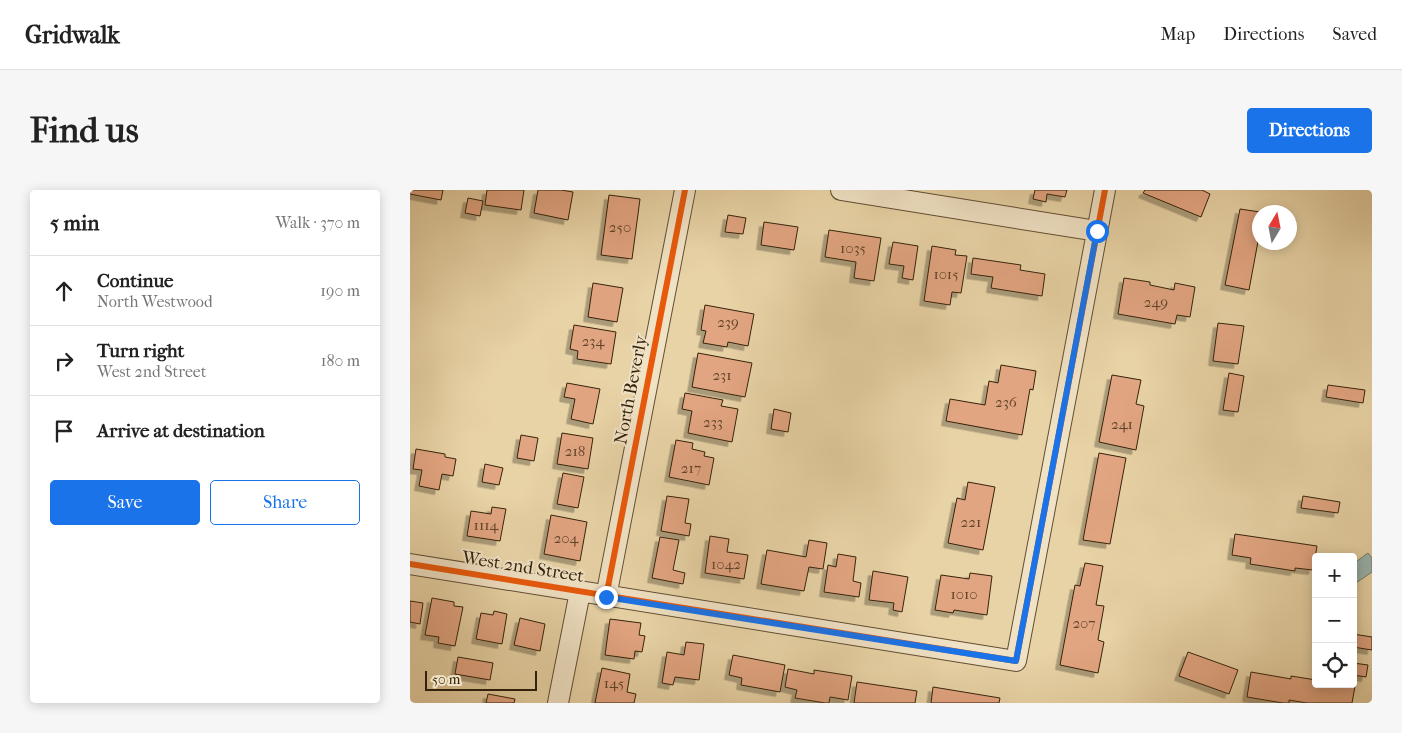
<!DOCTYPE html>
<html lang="en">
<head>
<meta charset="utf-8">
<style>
  body { margin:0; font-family:"IM FELL French Canon",serif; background:#f6f6f6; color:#222 }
  .controls { position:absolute; right:15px; bottom:15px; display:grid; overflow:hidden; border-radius:5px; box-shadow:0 2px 12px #0003 }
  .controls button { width:45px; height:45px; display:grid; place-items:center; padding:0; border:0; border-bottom:1px solid #e0e0e0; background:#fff; color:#222; font:25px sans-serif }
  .compass { position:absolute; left:842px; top:15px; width:45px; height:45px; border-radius:50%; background:#fff; box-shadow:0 2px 12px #0003; rotate:10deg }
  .scale { position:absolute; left:15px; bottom:12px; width:112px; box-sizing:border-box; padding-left:5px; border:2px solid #35220c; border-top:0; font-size:14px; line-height:18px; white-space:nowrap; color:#35220c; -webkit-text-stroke:4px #f0e2c5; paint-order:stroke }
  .stop { position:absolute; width:15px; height:15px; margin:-11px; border:4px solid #1a73e8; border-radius:50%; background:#fff }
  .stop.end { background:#1a73e8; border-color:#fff; box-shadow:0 1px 5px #0008 }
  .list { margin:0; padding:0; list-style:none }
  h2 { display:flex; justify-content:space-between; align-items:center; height:65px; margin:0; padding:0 20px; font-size:21px }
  h2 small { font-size:16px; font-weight:400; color:#767676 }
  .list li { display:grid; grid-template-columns:32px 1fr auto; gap:15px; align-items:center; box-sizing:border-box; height:70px; padding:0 20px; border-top:1px solid #e0e0e0 }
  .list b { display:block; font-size:19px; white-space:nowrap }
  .list p { margin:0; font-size:16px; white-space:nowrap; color:#767676 }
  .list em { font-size:16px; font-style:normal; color:#767676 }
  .actions { display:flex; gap:10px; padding:15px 20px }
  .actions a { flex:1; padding:11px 0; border:1px solid #1a73e8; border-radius:5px; text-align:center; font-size:18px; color:#1a73e8 }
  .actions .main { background:#1a73e8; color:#fff }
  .icon { flex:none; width:28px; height:28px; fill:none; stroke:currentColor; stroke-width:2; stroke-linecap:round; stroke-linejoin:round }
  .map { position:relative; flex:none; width:962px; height:513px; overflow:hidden; border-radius:5px }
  header { display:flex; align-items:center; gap:30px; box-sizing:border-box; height:70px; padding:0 25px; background:#fff; border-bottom:1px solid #e0e0e0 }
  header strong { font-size:24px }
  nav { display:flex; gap:28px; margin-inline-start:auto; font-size:18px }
  .intro { display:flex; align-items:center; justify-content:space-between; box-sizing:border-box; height:120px; padding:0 30px }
  h1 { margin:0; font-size:35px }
  .button { padding:12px 22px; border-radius:5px; background:#1a73e8; color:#fff; font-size:18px; font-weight:700 }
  main { display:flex; gap:30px; padding:0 30px }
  aside { flex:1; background:#fff; border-radius:5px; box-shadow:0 2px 12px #0003 }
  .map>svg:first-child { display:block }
  .water { fill:#9ab6b1; stroke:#727b6f }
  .building { fill:#e2a581; stroke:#35220c; filter:url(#shadow) }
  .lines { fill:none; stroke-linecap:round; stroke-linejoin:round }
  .minor-casing { stroke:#624e32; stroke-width:22 }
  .minor { stroke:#f0e2c5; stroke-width:20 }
  .cycleway-casing { stroke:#f0e2c5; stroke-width:9 }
  .cycleway { stroke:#e8590c; stroke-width:6 }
  .route { stroke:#1a73e8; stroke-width:6 }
  .labels { text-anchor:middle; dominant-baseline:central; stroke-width:4; stroke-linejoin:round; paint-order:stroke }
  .number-label { font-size:15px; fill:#604329 }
  .street-label { font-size:18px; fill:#35220c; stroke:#f0e2c5 }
</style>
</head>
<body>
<header>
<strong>Gridwalk</strong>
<nav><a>Map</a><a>Directions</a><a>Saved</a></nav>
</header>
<div class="intro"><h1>Find us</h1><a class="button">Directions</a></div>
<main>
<aside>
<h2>5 min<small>Walk · 370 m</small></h2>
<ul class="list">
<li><svg class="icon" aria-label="ahead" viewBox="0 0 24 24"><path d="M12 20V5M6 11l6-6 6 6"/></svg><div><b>Continue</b><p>North Westwood</p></div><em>190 m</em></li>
<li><svg class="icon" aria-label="right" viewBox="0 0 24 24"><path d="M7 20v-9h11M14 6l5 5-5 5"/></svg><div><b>Turn right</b><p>West 2nd Street</p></div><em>180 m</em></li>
<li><svg class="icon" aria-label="arrive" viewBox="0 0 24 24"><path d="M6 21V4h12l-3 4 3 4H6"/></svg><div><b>Arrive at destination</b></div></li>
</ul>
<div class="actions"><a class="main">Save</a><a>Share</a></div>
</aside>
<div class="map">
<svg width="962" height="513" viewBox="0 0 962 513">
  <defs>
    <filter id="shadow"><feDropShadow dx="-4.5" dy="4.5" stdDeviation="0" flood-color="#0004"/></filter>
  </defs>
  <rect width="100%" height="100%" fill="#e8d3a6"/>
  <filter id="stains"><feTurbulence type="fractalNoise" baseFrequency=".004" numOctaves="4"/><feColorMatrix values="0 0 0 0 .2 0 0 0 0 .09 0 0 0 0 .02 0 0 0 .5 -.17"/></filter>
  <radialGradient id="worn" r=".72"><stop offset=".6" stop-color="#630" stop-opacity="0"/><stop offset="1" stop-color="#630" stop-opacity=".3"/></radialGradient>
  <!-- water -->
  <path class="water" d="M958,363L962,368V382L943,395V374Z"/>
  <!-- building -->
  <path class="building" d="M0,0H33L31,10L0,4Z
    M77,0H114L111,20L75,15Z
    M128,0H151L163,2L158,30L124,23Z
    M625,0H657L655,7L637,4L636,12L623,9Z
    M735,0H792L800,4L791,27L733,3Z
    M199,5L230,9L222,69L191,65Z
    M58,8L73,11L70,26L55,23Z
    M830,19L850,22L849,46L839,100L815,95Z
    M318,25L336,28L333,44L315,42Z
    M354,32L388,37L384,60L351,55Z
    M419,40L471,48L464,91L444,88L446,72L415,67Z
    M483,52L508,56L503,90L492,88L494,76L479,74Z
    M522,56L546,60L545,65L557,66L551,103L542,102L540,115L514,111Z
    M563,68L611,75L610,80L635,84L632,106L581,98L583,87L561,84Z
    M714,88L740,92V95L764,100L765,93L785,97L780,127L767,125L765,134L708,124Z
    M183,93L213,98L207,132L178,127Z
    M295,115L344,124L338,156L318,152L317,157L293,153L296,141L291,140Z
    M808,133L834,136L828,174L803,171Z
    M164,135L206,142L201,174L167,169L168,161L160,159Z
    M288,163L342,173L335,207L282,197Z
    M591,175L626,181L623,200L620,199L612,245L536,231L540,209L575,215L579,191L588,193Z
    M819,183L834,186L828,222L813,220Z
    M702,185L731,190L726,214L734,216L726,260L689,252Z
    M157,193L190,199L183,234L161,229L165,209L154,207Z
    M918,195L955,200L953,213L916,207Z
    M275,203L313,210L311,216L328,219L322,252L278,243L282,221L272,219Z
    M364,219L381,223L378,242L361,239Z
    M152,243L183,248L178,279L147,274Z
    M111,245L128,248L124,271L107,268Z
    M266,250L283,253L282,259L295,262L294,266L304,268L299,295L259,287Z
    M6,259L35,264V267L46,269L43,286L32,284L29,300L9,296L12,280L3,279Z
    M689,263L716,268L700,354L673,350Z
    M75,274L93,278L89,295L72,292Z
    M153,283L174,287L168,318L147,314Z
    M558,292L585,297L573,360L538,353L547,308L555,310Z
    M257,306L279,309L275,333L281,334L279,346L251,341Z
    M893,306L930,312L928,323L891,318Z
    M82,317L96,319L90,351L57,346L61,321L81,324Z
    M141,325L177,332L170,371L134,364Z
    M825,344L907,356L903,380L885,378V381L840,374L841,368L822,365Z
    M300,346L319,349L317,362L338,365L334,389L295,383Z
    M250,347L269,350L263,380L275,383L273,394L242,388Z
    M399,350L417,353L413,379L399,377L394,401L351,394L357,360L396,367Z
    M428,364L446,367L443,391L451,393L449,407L414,402L418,375L426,377Z
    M675,373L693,376L686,415L694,416L688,450L694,452L688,483L650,475L665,395L670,396Z
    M463,381L498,387L492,422L483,420L484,413L459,410Z
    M560,383L582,386L577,425L544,420L543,423L525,420L531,385L559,389Z
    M22,408L44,412V416L53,417L45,456L28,453L29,447L15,445Z
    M0,411L13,413L10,434L0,432Z
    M84,421L97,424L92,454L66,449L71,423L83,425Z
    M110,428L135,434L130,461L104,455Z
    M200,429L231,433L229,445L235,446L232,462L225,461L224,469L195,465Z
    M943,444L962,447V460L943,457Z
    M276,452L294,454L289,490L265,487L263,495L252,493L257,462L274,465Z
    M778,462L828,480L819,504L769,486Z
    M323,465L375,475L370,502L331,495L332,488L319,485Z
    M48,467L83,473L80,490L45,484Z
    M943,473L958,475L956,487L943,485Z
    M192,478L220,484L217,502L226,504L224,513H185Z
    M378,479L404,484V480L442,486L438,510L420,507L419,513H415L385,508L387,500L375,497Z
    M841,482L881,489V486L906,490V494H933L945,496L942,513H897L879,510V513H873L837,507Z
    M447,492L507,501L505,513H444Z
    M523,497L590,508L589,513H521Z
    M78,504L105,509L104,513H76Z"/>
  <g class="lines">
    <defs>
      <path id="minor" d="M431,0L687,41
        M0,374L606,471L695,0
        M196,407L275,0
        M148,513L170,402"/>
    </defs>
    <!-- minor casing -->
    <use href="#minor" class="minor-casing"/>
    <!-- minor -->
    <use href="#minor" class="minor"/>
    <defs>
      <path id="cycleway" d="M0,374L606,471L695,0
        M196,407L275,0"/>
    </defs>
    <!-- cycleway casing -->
    <use href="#cycleway" class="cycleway-casing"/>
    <!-- cycleway -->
    <use href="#cycleway" class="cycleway"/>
  </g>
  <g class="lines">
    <!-- route -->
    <path class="route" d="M196,407L606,471L687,41"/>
  </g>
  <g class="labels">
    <!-- number labels -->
    <g class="number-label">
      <text x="210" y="37">250</text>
      <text x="443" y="58">1035</text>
      <text x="536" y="84">1015</text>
      <text x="746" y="112">249</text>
      <text x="318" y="132">239</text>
      <text x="183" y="151">234</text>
      <text x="312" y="185">231</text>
      <text x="596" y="212">236</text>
      <text x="303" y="232">233</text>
      <text x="712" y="234">241</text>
      <text x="165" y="261">218</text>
      <text x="281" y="278">217</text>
      <text x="561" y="332">221</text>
      <text x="76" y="335">1114</text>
      <text x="156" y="348">204</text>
      <text x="316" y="374">1042</text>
      <text x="554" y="404">1010</text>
      <text x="674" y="433">207</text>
      <text x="204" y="493">145</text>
    </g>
    <!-- street labels -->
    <g class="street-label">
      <text transform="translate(221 200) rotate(-79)">North Beverly</text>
      <text transform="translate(113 377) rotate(9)">West 2nd Street</text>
    </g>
  </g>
  <rect width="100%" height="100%" filter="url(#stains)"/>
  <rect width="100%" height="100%" fill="url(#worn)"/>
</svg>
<div class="controls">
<button>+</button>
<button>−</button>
<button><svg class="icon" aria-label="locate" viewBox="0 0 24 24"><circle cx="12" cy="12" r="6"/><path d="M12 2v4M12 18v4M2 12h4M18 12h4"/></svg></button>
</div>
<svg class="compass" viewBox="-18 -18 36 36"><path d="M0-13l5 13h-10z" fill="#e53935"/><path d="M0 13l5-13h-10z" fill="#767676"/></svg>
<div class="scale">50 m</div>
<div class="stop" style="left:687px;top:41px"></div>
<div class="stop end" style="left:196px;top:407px"></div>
</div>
</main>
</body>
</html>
